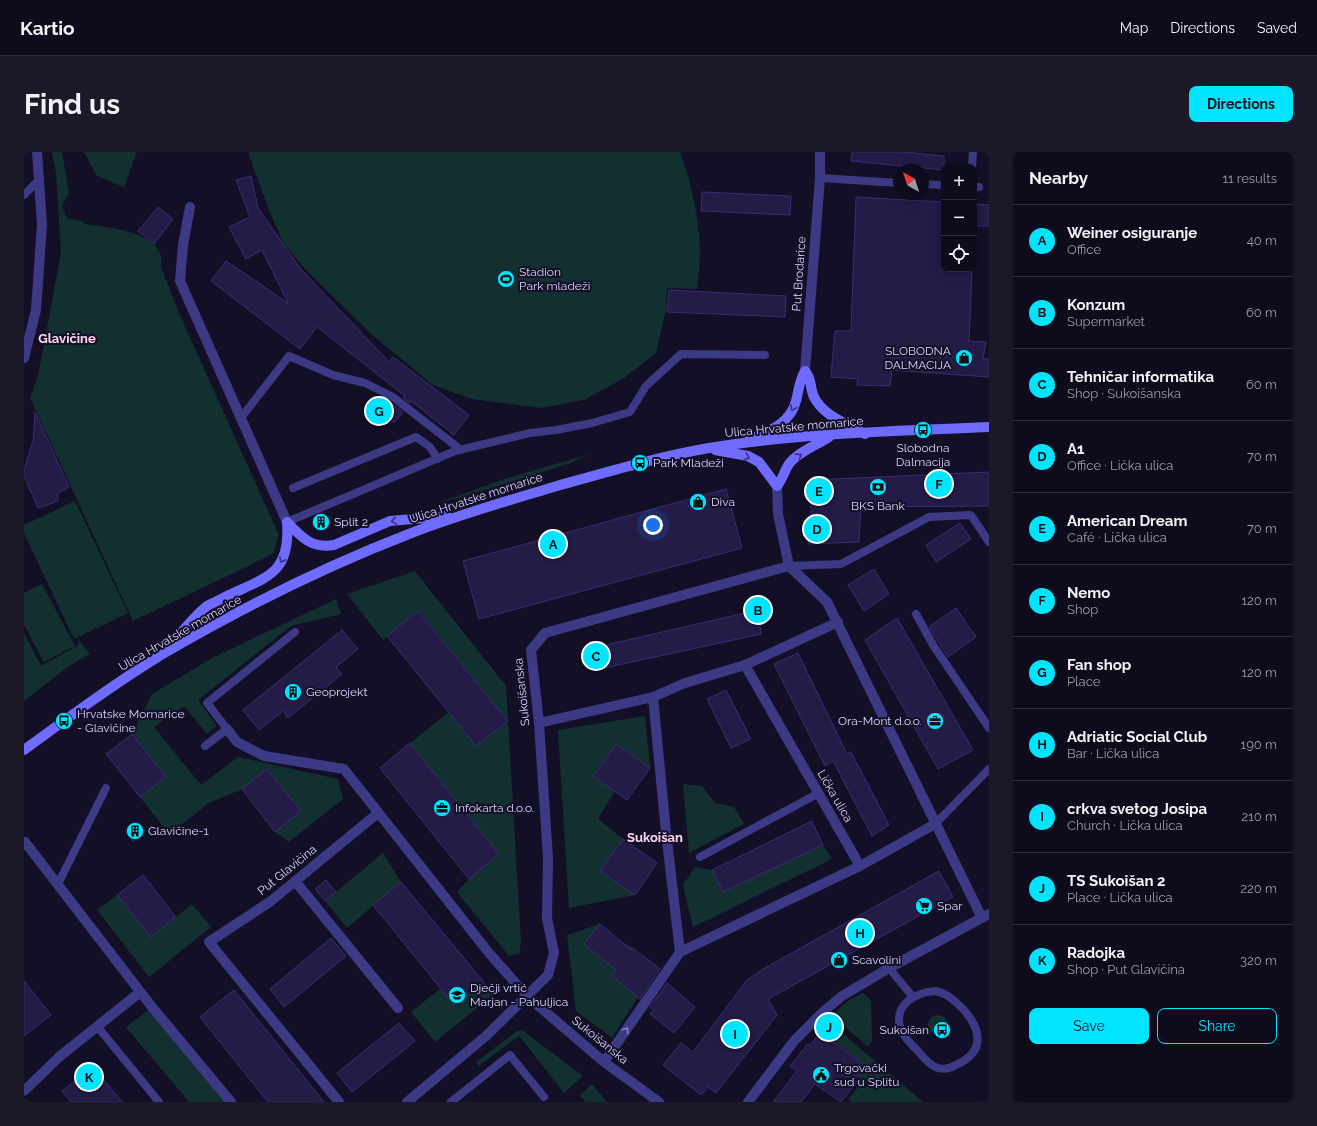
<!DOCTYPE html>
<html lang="en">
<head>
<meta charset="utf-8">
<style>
  body { margin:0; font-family:Raleway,sans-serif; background:#1c1929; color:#f1f3f6 }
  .controls { position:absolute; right:12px; top:12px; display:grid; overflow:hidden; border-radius:8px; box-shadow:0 2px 10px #0003 }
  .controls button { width:36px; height:36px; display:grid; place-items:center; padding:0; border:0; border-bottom:1px solid #2e2b3b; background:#0e0b1c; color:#f1f3f6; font:20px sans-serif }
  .compass { position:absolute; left:869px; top:12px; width:36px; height:36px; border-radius:50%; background:#0e0b1c; box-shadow:0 2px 10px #0003; rotate:321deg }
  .you { position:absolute; left:629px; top:373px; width:14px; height:14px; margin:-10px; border:3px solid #fff; border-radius:50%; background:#1a73e8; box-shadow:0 0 0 6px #1a73e833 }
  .badge { display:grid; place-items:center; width:26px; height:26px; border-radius:50%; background:#00e5ff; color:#111; font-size:13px; font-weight:700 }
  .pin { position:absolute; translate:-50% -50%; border:2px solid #fff; box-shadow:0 1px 4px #0006 }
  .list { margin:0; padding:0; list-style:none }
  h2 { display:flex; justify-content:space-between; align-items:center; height:52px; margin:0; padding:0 16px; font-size:17px }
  h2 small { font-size:13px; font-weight:400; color:#9b9ba3 }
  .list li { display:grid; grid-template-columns:26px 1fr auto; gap:12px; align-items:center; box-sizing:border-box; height:72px; padding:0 16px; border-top:1px solid #2e2b3b }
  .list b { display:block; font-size:15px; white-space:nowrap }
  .list p { margin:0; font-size:13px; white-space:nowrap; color:#9b9ba3 }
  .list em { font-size:13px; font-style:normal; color:#9b9ba3 }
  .actions { display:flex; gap:8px; padding:12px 16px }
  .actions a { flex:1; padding:9px 0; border:1px solid #00e5ff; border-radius:8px; text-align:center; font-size:14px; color:#00e5ff }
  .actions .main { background:#00e5ff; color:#111 }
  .icon { flex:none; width:22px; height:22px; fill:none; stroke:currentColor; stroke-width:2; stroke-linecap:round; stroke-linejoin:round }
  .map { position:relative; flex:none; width:965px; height:950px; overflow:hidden; border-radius:8px }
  header { display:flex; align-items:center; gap:24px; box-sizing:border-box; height:56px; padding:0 20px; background:#0e0b1c; border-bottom:1px solid #2e2b3b }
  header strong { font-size:19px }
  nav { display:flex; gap:22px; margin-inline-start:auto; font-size:14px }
  .intro { display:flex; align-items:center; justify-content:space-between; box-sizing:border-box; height:96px; padding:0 24px }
  h1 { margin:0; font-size:28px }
  .button { padding:10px 18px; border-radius:8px; background:#00e5ff; color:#111; font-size:14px; font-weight:700 }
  main { display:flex; gap:24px; padding:0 24px }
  aside { flex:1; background:#0e0b1c; border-radius:8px; box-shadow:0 2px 10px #0003 }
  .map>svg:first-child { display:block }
  .green { fill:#12302f }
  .building { fill:#241b47; stroke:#3b2d73 }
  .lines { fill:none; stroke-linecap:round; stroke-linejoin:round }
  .service { stroke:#3d3a85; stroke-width:8 }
  .pedestrian { stroke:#3d3a85; stroke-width:10 }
  .minor { stroke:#3d3a85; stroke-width:10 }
  .secondary { stroke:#6f6bff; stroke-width:10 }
  .oneway { stroke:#38347d }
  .oneway2 { stroke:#837fbc }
  .labels { text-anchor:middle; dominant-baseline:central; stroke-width:4; stroke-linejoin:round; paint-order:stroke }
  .poi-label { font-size:12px; fill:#d9d4ff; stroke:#130f26; text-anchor:start }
  .street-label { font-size:12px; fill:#d9d4ff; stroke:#130f26 }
  .neighbourhood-label { font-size:13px; font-weight:bold; fill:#ffd6f0; stroke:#130f26 }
</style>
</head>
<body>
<header>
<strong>Kartio</strong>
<nav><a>Map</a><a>Directions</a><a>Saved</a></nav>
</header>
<div class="intro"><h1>Find us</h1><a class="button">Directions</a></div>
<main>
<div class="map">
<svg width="965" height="950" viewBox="0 0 965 950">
  <rect width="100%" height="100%" fill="#130f26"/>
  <!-- green -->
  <path class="green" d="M28,0H38L45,41L38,54L43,66L57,69L61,72C84,76 144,79 137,115L155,161L255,383L249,402L109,469L6,246L14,224L37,101L32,21Z
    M60,0H113L100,35L73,24Z
    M224,0H656C667,28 674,63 676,94C677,108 674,123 673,137L643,136L642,158L632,201L600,226L560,248L517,256L448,247L409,233L347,182L281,117L260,92L244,56Z
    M566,302L544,312L432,347L416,350L480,327Z
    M51,349L104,461L50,487L0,381V373Z
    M391,419L482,534L497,790L495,802L485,804L433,740L445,727L475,702L386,591L425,560L452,594L484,569L395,459L359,488L323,442Z
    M18,432L51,494L20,510L0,473V441Z
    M312,447L317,462L267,474L174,548L193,574L183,582L160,554L130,575L177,633L214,605L314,627L319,647L265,690L251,680L276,659L243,617L218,637L185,651L145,682L116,645L141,625L108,582L128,542L188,506Z
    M0,481L17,514L53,494L55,488L66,502L45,514L0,549Z
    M621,564L626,616L592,592L569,623L591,639L574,667L599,687L577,719L611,743L545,756L534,578Z
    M659,632L678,634L691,651L710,655L720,672L665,701Z
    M799,693L808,707L669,775L659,733L671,715L688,718L699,740Z
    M359,701L377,730L323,776L301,749Z
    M93,743L127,785L168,752L187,775L125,825L73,758Z
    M576,772L560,792L577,806L593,787L609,796L588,823L614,845L588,886L552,859L543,783Z
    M459,829L470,842L411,890L387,860L417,836L430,852Z
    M839,841L847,848L848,889L844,895L808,863L825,848Z
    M128,855L207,950H165L102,875Z
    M904 873a10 10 0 1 1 20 0a10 10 0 1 1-20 0Z
    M803,868L899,950H827L824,948L839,929L833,924L841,914L796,877Z
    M498,878L559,924L540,941L495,884L455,914L452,910L493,879Z
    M568,932L583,950H561L556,943Z"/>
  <!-- building -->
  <path class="building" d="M828,0H881L920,4V18L827,9Z
    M227,24L234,56L276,116L365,210L369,205L445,263L430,283L387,249L386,251L379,246L381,244L293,175L276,197L187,129L202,109L264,151L238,98L222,107L205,75L226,65L212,28Z
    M678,40L767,44L766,63L677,59Z
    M832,45L920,50V117H948L945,189L962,190L959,207H965V225L868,218L866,234L833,233L834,227L807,225L811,179H827Z
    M950,52L965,53V74H950Z
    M134,55L149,67L130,92L114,79Z
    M645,138L762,144L761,165L643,160Z
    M367,251L379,260L370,271L353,257Z
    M11,260L45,335L34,341V349L14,356L0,324V318L9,289Z
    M965,320V354L837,355L835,390L784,392L787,363V328Z
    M702,337L718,396L455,467L439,409Z
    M936,371L947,387L912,410L902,393Z
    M850,417L865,442L840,459L824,433Z
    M932,456L952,485L924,505L905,475Z
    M734,458L737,482L571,518L569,496Z
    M394,459L484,569L452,594L363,484Z
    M873,466L949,598L914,617L841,488Z
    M318,478L334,497L312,515L318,522L264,566L259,559L235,578L219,558Z
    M774,501L823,602L827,600L865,673L848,684L809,609L801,614L750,512Z
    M702,538L727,587L707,596L683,547Z
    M108,582L142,625L116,645L82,602Z
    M386,591L475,702L445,727L356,616Z
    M592,592L626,616L603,648L569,624Z
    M243,617L277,659L251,680L218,637Z
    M788,669L799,693L699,740L688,718Z
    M113,670L121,679L109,689L101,679Z
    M599,687L633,711L611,743L576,719Z
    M915,719L929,745L744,847L753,863L692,941L684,935L677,943L639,913L657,891L669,900L723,828L741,816Z
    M119,723L152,765L127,785L93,743Z
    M302,728L312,740L301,749L291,737Z
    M377,730L459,829L430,853L349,753Z
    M576,772L607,798L609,796L636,817L616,847L588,824L592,818L560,792Z
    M307,786L322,804L260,855L246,837Z
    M0,829L27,863L0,884Z
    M643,831L671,855L650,881L626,862L630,858L626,855Z
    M210,838L300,950H244L176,865Z
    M375,871L391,889L328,940L313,921Z
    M797,880L841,914L830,928L833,929L817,950L791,932L777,950H749L773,919L766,914L784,892L786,893Z
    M69,914L98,950H47L38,939Z"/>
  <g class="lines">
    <!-- service -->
    <path class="service" d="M948,15L949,0
      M796,26L875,31
      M899,32L920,33
      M950,35H955
      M0,43L16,27
      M216,267L265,204L309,223L341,231L369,245L437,298
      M269,336L392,285L406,295L414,307
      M263,370L431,299L506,281L532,278L568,271L606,260L622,234L657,202L741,203
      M765,414L817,412L905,365L947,363L965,390
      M892,462L909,493L965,576
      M181,594L203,577L183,551L271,480
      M911,672L965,617
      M676,705L795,641
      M34,732L82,636
      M865,816L889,845
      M912,839C924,842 931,849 939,857C958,878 961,900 932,913C927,916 921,918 914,916C906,914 899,905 894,899C887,892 878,884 876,874C870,852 893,840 912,839Z
      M73,874L135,950
      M427,950L486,903L520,945"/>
    <!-- pedestrian -->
    <path class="pedestrian" d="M721,513L814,470
      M836,714L911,672
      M128,855L207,950"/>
    <!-- minor -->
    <path class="minor" d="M166,55L159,93L156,129L263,370
      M0,206L12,158L18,73L13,0
      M781,219L796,26V0
      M753,334L754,362L765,414L803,450L958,766
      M629,545L642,680L656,800
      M515,571L629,545L661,531L721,513L836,714L656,800L580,910
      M203,577L213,590L240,604L320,617L465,801L503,844L580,910L635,950
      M1,690L128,855
      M271,729L374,856
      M0,939L35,905L115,841
      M315,950L185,790L247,749L354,661
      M383,950L462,884L524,823L530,801L523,766L524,706L515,571L507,498L521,481L765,414
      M724,950L770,889L799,860L818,844L865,816L965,762"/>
    <!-- secondary -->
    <path class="secondary" d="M725,288C745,279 766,272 772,249C775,238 775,229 781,219C789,228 785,235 790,245C799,264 824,272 841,282
      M691,298L724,304L735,310L753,334C759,327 760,319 765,312C774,300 793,293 805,285
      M263,370C277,385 288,397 310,393L366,369L423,364
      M143,497C154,485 170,464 183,454C188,451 194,449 199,446C241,425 267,424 263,370
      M0,598C45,565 90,532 137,503C216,457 299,415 385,382C433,363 483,349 533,334C583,320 633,305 685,296C775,281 874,279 965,275"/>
  </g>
  <!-- one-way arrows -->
  <defs><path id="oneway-chevron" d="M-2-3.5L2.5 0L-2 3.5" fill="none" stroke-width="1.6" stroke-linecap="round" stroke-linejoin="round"/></defs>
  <g class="oneway">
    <use href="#oneway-chevron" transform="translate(769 256) rotate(114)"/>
    <use href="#oneway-chevron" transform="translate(775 304) rotate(-33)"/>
    <use href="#oneway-chevron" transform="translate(723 305) rotate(16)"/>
    <use href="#oneway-chevron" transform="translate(370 369) rotate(171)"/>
    <use href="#oneway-chevron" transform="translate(258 408) rotate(117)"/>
  </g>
  <use class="oneway2" href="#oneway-chevron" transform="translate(602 878) rotate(-56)"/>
  <!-- icons -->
  <defs>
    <symbol id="stadium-disc" viewBox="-11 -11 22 22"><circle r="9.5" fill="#00e5ff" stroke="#130f26"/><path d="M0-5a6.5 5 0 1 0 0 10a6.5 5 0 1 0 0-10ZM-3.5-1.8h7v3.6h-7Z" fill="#111"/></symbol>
    <symbol id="shop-disc" viewBox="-11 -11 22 22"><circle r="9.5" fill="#00e5ff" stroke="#130f26"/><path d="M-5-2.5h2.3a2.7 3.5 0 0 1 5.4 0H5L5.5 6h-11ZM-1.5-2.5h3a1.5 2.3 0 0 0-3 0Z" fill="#111"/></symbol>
    <symbol id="bus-disc" viewBox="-11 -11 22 22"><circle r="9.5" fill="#00e5ff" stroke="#130f26"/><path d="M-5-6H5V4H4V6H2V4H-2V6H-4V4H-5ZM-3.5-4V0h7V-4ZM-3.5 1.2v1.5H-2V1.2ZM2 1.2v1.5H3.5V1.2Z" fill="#111"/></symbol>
    <symbol id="bank-disc" viewBox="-11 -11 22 22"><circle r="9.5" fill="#00e5ff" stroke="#130f26"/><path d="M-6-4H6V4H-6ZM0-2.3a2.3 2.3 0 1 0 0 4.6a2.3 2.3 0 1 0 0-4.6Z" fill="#111"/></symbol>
    <symbol id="building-disc" viewBox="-11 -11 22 22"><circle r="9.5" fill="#00e5ff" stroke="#130f26"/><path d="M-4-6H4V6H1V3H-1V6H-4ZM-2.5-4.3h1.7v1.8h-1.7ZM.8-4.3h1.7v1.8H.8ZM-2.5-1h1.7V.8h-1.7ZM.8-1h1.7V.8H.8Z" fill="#111"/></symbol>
    <symbol id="office-disc" viewBox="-11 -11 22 22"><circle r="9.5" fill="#00e5ff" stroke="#130f26"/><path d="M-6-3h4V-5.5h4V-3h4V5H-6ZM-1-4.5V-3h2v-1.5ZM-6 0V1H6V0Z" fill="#111"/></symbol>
    <symbol id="supermarket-disc" viewBox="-11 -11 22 22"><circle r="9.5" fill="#00e5ff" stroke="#130f26"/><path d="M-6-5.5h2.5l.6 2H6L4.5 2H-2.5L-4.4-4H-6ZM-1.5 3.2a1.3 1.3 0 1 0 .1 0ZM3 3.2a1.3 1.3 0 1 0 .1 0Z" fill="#111"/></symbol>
    <symbol id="school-disc" viewBox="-11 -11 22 22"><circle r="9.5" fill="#00e5ff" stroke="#130f26"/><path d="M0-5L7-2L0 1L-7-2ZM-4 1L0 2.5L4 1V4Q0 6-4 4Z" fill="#111"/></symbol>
    <symbol id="civic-disc" viewBox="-11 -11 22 22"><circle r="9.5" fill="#00e5ff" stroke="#130f26"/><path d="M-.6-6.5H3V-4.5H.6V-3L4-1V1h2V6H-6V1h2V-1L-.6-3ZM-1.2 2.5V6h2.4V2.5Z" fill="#111"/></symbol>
  </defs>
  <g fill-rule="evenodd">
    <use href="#stadium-disc" x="472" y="117" width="20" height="20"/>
    <use href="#shop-disc" x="930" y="196" width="20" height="20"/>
    <use href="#bus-disc" x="889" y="268" width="20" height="20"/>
    <use href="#bus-disc" x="606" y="301" width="20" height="20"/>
    <use href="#bank-disc" x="844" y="325" width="20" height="20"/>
    <use href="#shop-disc" x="664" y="340" width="20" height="20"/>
    <use href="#building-disc" x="287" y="360" width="20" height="20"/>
    <use href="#building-disc" x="259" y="530" width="20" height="20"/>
    <use href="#bus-disc" x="30" y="559" width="20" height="20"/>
    <use href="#office-disc" x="901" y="559" width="20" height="20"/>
    <use href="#office-disc" x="408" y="646" width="20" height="20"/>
    <use href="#building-disc" x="101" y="669" width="20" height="20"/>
    <use href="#supermarket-disc" x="890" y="744" width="20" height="20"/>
    <use href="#shop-disc" x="805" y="798" width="20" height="20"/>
    <use href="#school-disc" x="423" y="833" width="20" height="20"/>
    <use href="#bus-disc" x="908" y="868" width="20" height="20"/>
    <use href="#civic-disc" x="787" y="913" width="20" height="20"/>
  </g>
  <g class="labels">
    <!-- poi labels -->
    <g class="poi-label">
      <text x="495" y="120">Stadion<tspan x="495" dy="14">Park mladeži</tspan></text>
      <text x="927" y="199" text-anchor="end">SLOBODNA<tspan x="927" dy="14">DALMACIJA</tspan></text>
      <text x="899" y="296" text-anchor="middle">Slobodna<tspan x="899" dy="14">Dalmacija</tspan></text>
      <text x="629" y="311">Park Mladeži</text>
      <text x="687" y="350">Diva</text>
      <text x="854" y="354" text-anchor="middle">BKS Bank</text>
      <text x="310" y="370">Split 2</text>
      <text x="282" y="540">Geoprojekt</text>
      <text x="53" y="562">Hrvatske Mornarice<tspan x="53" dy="14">- Glavičine</tspan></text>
      <text x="898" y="569" text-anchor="end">Ora-Mont d.o.o.</text>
      <text x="431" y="656">Infokarta d.o.o.</text>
      <text x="124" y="679">Glavičine-1</text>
      <text x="913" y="754">Spar</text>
      <text x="828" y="808">Scavolini</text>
      <text x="446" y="836">Dječji vrtić<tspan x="446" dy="14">Marjan - Pahuljica</tspan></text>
      <text x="905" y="878" text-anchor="end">Sukoišan</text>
      <text x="810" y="916">Trgovački<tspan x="810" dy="14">sud u Splitu</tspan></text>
    </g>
    <!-- street labels -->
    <g class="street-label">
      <text transform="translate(775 122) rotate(-86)">Put Brodarice</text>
      <text transform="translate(770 275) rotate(-5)">Ulica Hrvatske mornarice</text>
      <text transform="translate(452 346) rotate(-18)">Ulica Hrvatske mornarice</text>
      <text transform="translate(156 481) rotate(-30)">Ulica Hrvatske mornarice</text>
      <text transform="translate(498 540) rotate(-96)">Sukoišanska</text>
      <text transform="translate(811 644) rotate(60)">Lička ulica</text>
      <text transform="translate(263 718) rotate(-39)">Put Glavičina</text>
      <text transform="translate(576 888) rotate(39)">Sukoišanska</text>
    </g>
    <!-- neighbourhood labels -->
    <g class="neighbourhood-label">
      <text x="43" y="186">Glavičine</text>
      <text x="631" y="685">Sukoišan</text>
    </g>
  </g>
</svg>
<div class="controls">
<button>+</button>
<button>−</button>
<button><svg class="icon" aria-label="locate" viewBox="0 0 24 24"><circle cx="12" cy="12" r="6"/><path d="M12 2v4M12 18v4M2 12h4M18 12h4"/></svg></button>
</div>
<svg class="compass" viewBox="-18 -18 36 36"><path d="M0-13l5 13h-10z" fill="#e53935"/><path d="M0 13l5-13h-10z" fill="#9b9ba3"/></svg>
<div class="you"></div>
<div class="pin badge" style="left:529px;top:392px">A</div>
<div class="pin badge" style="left:734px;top:458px">B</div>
<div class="pin badge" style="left:572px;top:504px">C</div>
<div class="pin badge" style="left:793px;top:377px">D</div>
<div class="pin badge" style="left:795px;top:339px">E</div>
<div class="pin badge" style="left:915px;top:332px">F</div>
<div class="pin badge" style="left:355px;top:259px">G</div>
<div class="pin badge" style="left:836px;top:781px">H</div>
<div class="pin badge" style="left:711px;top:882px">I</div>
<div class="pin badge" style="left:805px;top:875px">J</div>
<div class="pin badge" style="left:65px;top:925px">K</div>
</div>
<aside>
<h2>Nearby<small>11 results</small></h2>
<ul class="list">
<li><span class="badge">A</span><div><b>Weiner osiguranje</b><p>Office</p></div><em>40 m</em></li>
<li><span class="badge">B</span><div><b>Konzum</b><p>Supermarket</p></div><em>60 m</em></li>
<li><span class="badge">C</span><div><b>Tehničar informatika</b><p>Shop · Sukoišanska</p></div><em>60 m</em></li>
<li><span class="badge">D</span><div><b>A1</b><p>Office · Lička ulica</p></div><em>70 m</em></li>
<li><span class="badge">E</span><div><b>American Dream</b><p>Café · Lička ulica</p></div><em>70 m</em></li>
<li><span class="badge">F</span><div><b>Nemo</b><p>Shop</p></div><em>120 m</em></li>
<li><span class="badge">G</span><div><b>Fan shop</b><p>Place</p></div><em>120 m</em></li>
<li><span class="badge">H</span><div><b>Adriatic Social Club</b><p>Bar · Lička ulica</p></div><em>190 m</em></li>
<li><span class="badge">I</span><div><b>crkva svetog Josipa</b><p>Church · Lička ulica</p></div><em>210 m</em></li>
<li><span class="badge">J</span><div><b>TS Sukoišan 2</b><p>Place · Lička ulica</p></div><em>220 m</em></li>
<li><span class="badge">K</span><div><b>Radojka</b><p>Shop · Put Glavičina</p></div><em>320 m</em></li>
</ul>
<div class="actions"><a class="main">Save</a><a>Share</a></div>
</aside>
</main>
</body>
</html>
